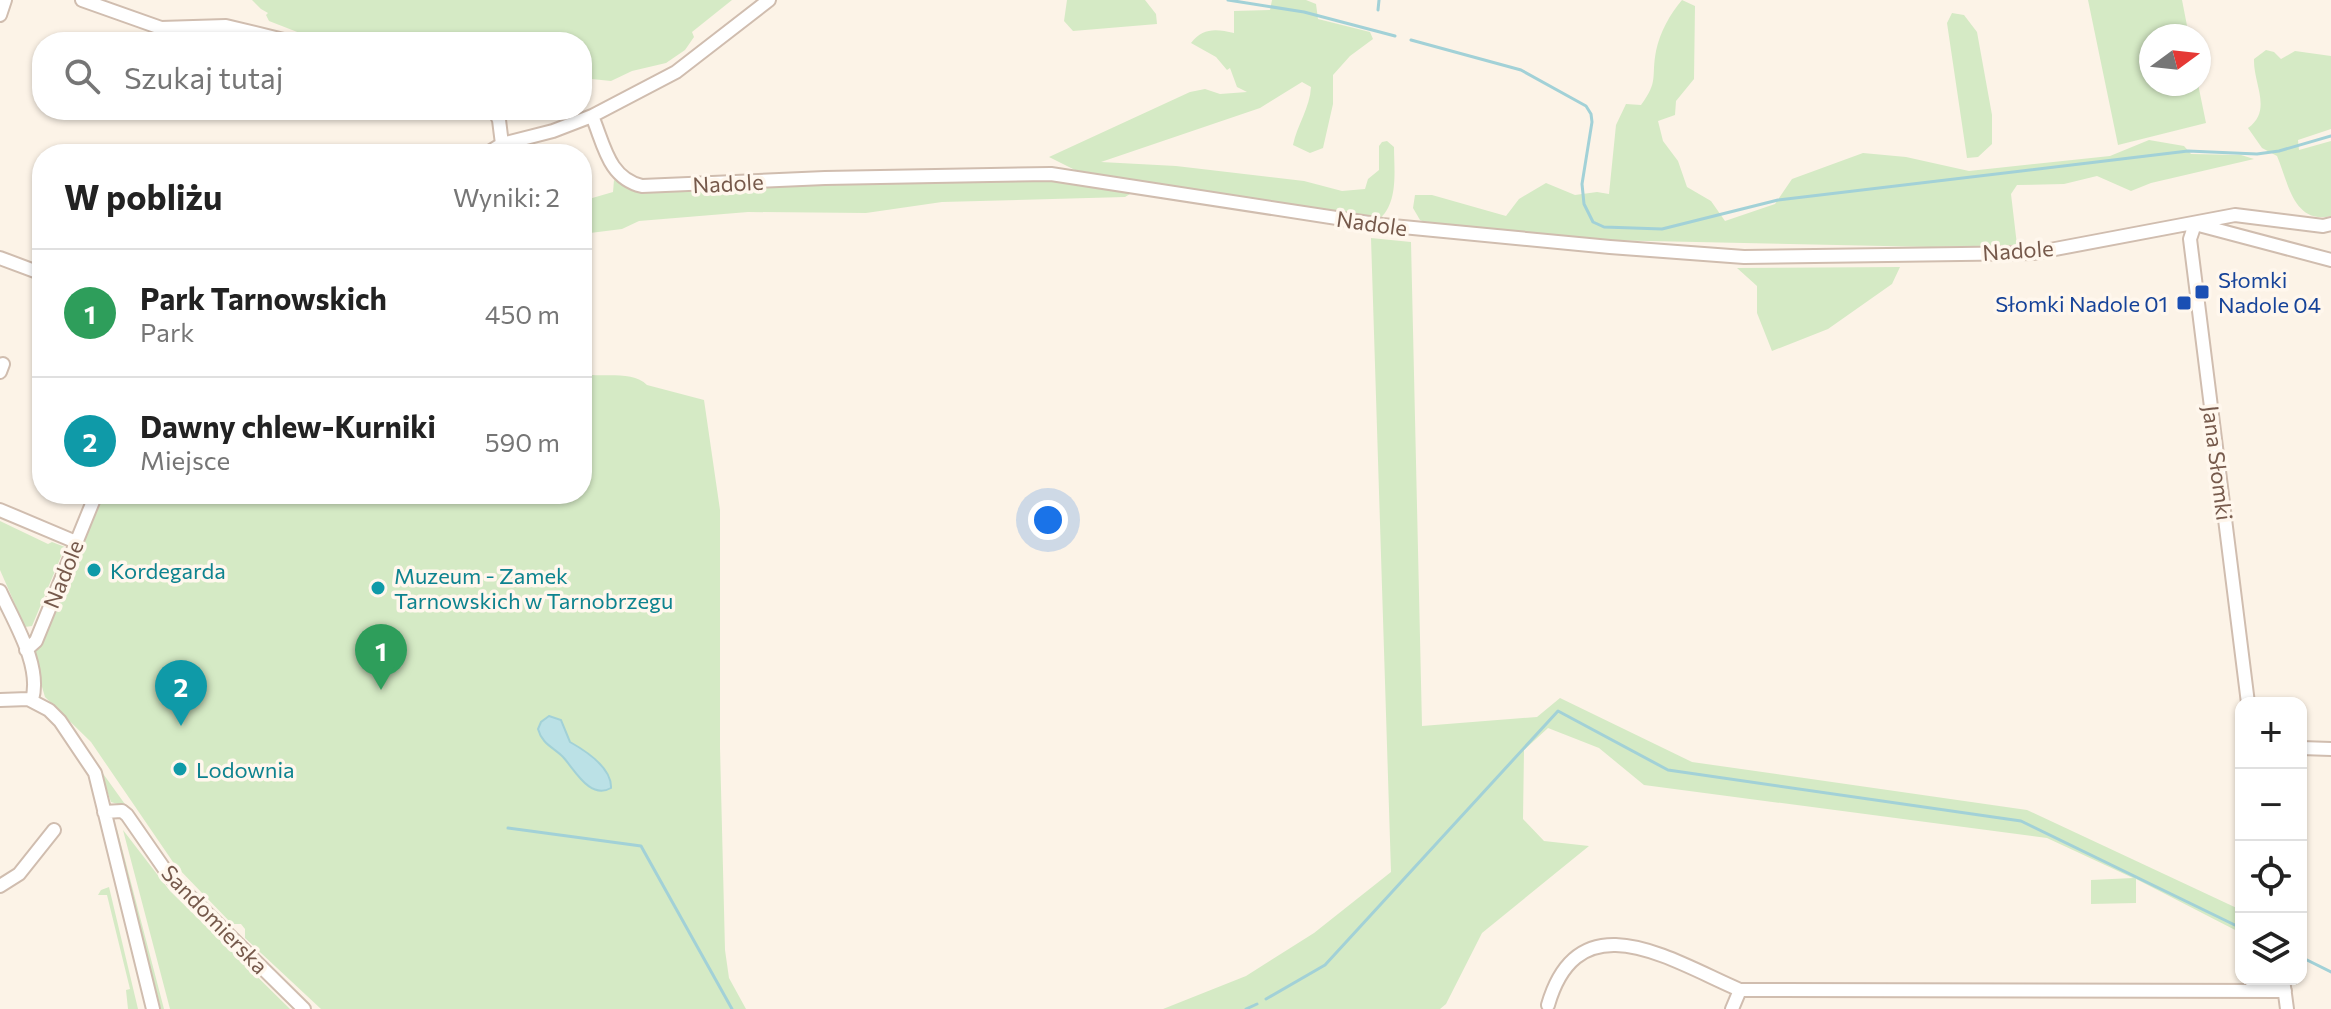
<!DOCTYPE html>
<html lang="pl">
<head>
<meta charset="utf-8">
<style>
  body { margin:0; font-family:Commissioner,sans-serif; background:#f2f2f2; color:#222 }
  .controls { position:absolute; right:24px; bottom:24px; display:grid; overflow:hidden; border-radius:16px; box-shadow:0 2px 6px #0004 }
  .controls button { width:72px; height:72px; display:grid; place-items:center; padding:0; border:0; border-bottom:2px solid #e0e0e0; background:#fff; color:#222; font:40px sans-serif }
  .compass { position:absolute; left:2139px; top:24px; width:72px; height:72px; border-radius:50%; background:#fff; box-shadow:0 2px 6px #0004; rotate:75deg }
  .you { position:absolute; left:1048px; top:520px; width:28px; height:28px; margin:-20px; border:6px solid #fff; border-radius:50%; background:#1a73e8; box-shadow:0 0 0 12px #1a73e833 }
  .badge { display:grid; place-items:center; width:52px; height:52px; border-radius:50%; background:#0f766e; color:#fff; font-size:26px; font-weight:700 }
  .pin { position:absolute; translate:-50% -66px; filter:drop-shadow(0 2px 4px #0008) }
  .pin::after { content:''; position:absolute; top:42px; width:28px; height:24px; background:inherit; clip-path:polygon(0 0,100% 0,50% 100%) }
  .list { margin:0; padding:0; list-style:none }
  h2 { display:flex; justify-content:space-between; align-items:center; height:104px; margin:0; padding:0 32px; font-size:34px }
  h2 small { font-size:26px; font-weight:400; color:#767676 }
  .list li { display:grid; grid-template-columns:52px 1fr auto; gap:24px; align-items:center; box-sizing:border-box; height:128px; padding:0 32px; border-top:2px solid #e0e0e0 }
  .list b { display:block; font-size:30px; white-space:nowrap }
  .list p { margin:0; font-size:26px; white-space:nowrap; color:#767676 }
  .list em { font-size:26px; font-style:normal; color:#767676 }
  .icon { flex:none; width:44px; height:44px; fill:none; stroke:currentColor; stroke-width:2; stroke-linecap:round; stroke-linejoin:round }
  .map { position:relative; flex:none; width:2331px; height:1009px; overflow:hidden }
  .search { position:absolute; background:#fff; box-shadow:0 2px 6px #0004; left:32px; top:32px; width:560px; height:88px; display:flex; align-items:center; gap:20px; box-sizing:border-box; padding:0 28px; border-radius:32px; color:#767676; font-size:30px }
  .panel { position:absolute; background:#fff; box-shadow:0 2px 6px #0004; left:32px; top:144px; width:560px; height:360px; border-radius:32px }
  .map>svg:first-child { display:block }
  .green { fill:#d5eac5 }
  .water { fill:#bbe1e6; stroke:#a2d1d7; stroke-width:2 }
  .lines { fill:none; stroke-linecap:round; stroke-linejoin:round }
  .stream { stroke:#a2d1d7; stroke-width:3 }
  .minor-casing { stroke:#d0bdaf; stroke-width:16 }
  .minor { stroke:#fff; stroke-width:12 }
  .transit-dot { fill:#1a4fb4; stroke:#fff7ed; stroke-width:3 }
  .culture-dot { fill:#0f9aa8; stroke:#fff7ed; stroke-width:3 }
  .labels { text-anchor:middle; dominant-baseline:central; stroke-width:7; stroke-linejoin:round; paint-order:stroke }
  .street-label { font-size:22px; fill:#76594b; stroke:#fff7ed }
  .transit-label { font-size:22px; fill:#164399; stroke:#fff7ed; text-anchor:start }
  .culture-label { font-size:22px; fill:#0d838f; stroke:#fff7ed; text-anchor:start }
</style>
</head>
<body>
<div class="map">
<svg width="2331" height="1009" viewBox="0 0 2331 1009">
  <rect width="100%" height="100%" fill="#fcf3e7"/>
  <!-- green -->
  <path class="green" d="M252,0H732L692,32L694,37L685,50L666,63L632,71L611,81L582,78V42H323L269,21L266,15L268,13L261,9Z
    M1067,0H1145L1156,14L1157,24L1073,31L1064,21Z
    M1272,0H1306L1316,4L1318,19L1370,32L1373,39L1350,56L1333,75V104L1323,148L1310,153L1293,145C1297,125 1310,108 1311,87L1302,82L1260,108L1101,162L1176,166L1304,181L1342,191L1365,189L1368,179L1379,170V146L1382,142L1387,141L1394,147C1394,170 1399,204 1378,220L1075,170L1049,157L1190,92L1205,89L1220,94L1247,92L1237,87L1230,68L1227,70L1216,57L1191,43C1203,27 1217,29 1234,33V11L1270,10Z
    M1682,0L1695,6L1694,79L1676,101L1675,115L1658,121L1663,141L1678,161L1687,187L1711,201L1725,221L1775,204L1792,179L1863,153L1906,157L1969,171L2110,156L2149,140L2184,146L2191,154L2241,155L2254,159L2151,183L2131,191L2097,176L2064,184L2017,185L2011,194L2017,245L1931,247L1600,240L1437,227L1420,220L1413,208L1415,195H1432L1506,216L1519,199L1546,183L1575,195L1597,192L1609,194L1616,125L1626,104L1641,105C1659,81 1651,77 1656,51C1660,32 1670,14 1682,0Z
    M2088,0H2182L2189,36H2151V84H2198L2206,123L2118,145Z
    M1952,13L1964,15L1977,32L1992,115V144L1978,157L1967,158L1947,23Z
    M2266,50L2274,52L2281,59L2295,51L2331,56V129L2298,140L2299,150L2331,141V216C2293,225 2288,181 2277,156L2262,148L2248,128C2273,110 2253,84 2254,59Z
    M1033,177L1123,190L1130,194L1125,197L942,202L866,213L748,212L639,221L622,229L582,234V201L613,192L614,180L632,188L960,182Z
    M1371,238L1411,242L1422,726L1537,717L1560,698L1692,762L2027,810L2241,910V933L2136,879V903L2091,904V880L2133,878L2047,838L1644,785L1599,748L1548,728L1524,750L1523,819L1544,841L1589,846L1482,933L1446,1004L1440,1009H1163L1246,976L1314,933L1391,872Z
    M1900,267L1892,284L1828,329L1772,351L1757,313V286L1737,268Z
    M592,375C609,376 635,372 647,385L704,400L720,510V748L725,950L729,978L746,1009H321L245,938V929L241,924H232L175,865L91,742L45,697L31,650L102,494H582V377Z
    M0,521L48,544L52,542L65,547L32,626L25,627L0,570Z
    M99,768L127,807L111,802Z
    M114,828L117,829L164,1009H161Z
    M123,830L170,891L290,1009H170Z
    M109,887L138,1009H128L126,990L130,989L107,895H98L101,890Z"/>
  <!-- water -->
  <path class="water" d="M549,716L561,720L570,742C586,751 612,768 611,788C590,800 575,770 563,757C553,747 542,744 538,729L541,722Z"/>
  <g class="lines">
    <!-- stream -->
    <path class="stream" d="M1228,0L1304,12L1395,36
      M1378,10L1379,0
      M1411,40L1521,70L1586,106L1591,114L1592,122L1582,184L1584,204L1593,222L1604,227L1662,229L1778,200L2188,151L2257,154L2279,151L2331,136
      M508,828L641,846L732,1009
      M2301,957L2331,972
      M1266,999L1325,965L1558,711L1668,770L2021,821L2241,928
      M1246,1009L1257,1004"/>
    <defs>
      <path id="minor" d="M82,0L161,28L226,26L292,42
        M0,15L5,0
        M494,110L499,120L502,144
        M592,116C604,144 608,178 642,186L825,178L1051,174L1382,225L1610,247L1744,257L2034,253L2235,215L2323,226L2331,224
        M486,154L502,144L553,131L592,116L676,72L769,0
        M2195,224L2190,239L2248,703
        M2195,224L2331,260
        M0,258L40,273
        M0,372L3,364
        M0,510L76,542
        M0,591C14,622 42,666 32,700
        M26,650L36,641L96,494
        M0,700L28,699L49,710L60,721L95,773L153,1009
        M2301,748L2331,749
        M104,812L122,811L127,815L170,877L304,1009
        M0,886L19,874L54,830
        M2283,979L2287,1009
        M1548,1005C1579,898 1672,961 1740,990L2285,991
        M1732,1009L1740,990"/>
    </defs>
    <!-- minor casing -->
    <use href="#minor" class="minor-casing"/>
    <!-- minor -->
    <use href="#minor" class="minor"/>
  </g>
  <!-- markers -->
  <g class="transit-dot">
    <rect x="2194" y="284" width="16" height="16" rx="4"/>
    <rect x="2176" y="295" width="16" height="16" rx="4"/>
  </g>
  <g class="culture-dot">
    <circle cx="94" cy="570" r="8"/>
    <circle cx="378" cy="588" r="8"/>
    <circle cx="180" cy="769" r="8"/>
  </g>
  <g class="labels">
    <!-- street labels -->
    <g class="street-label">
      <text transform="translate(728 183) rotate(-3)">Nadole</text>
      <text transform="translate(1372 223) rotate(8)">Nadole</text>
      <text transform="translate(2018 250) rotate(-4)">Nadole</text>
      <text transform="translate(2218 463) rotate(83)">Jana Słomki</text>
      <text transform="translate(63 574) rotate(-68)">Nadole</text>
      <text transform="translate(215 919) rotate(46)">Sandomierska</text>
    </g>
    <!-- transit labels -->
    <g class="transit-label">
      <text x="2218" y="279">Słomki<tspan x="2218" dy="25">Nadole 04</tspan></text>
      <text x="2168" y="303" text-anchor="end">Słomki Nadole 01</text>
    </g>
    <!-- culture labels -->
    <g class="culture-label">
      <text x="110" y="570">Kordegarda</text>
      <text x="394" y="575">Muzeum - Zamek<tspan x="394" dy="25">Tarnowskich w Tarnobrzegu</tspan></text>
      <text x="196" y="769">Lodownia</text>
    </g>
  </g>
</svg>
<div class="controls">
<button>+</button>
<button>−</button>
<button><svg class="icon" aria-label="locate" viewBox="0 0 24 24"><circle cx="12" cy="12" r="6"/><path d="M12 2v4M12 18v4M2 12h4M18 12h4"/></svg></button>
<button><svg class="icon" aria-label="layers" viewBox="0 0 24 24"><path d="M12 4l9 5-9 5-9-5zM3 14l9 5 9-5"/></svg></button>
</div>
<svg class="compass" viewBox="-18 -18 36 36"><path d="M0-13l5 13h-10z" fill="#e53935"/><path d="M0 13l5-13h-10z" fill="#767676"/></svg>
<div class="you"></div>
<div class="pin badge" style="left:381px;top:690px;background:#2e9e5b">1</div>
<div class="pin badge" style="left:181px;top:726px;background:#0f9aa8">2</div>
<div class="search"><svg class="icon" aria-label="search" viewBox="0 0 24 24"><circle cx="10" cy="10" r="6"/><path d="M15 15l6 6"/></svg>Szukaj tutaj</div>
<section class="panel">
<h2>W pobliżu<small>Wyniki: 2</small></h2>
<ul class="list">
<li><span class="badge" style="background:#2e9e5b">1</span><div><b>Park Tarnowskich</b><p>Park</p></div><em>450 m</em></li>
<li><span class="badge" style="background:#0f9aa8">2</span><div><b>Dawny chlew-Kurniki</b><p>Miejsce</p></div><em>590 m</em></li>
</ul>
</section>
</div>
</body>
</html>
